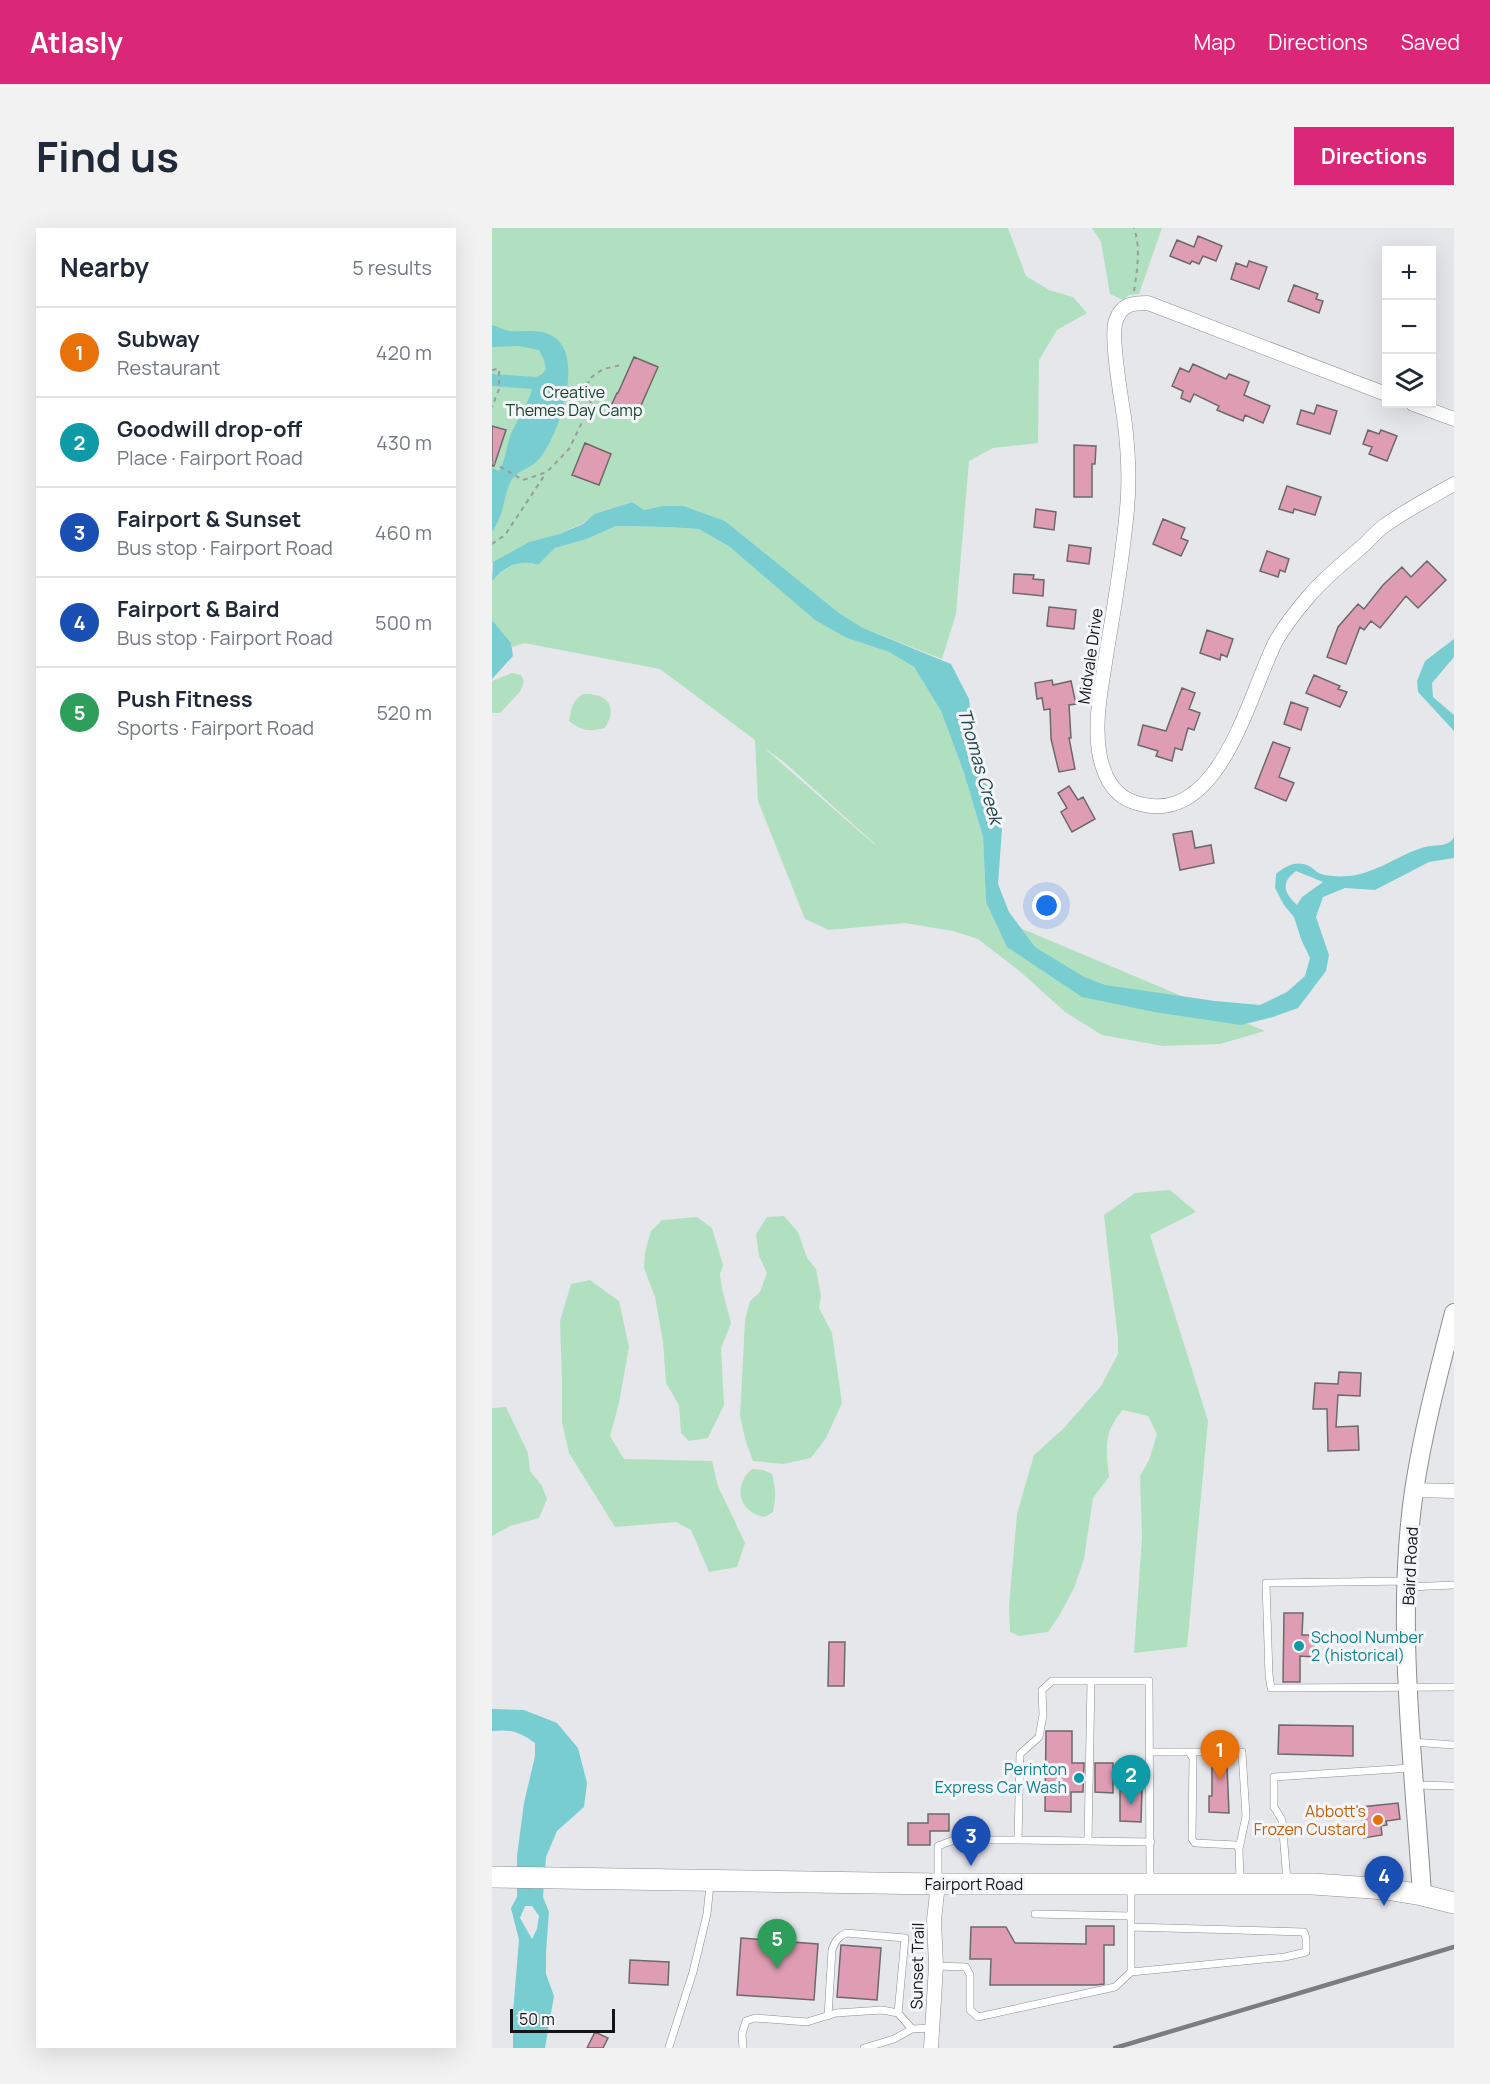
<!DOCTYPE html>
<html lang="en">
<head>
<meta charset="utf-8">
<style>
  body { margin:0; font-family:Manrope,sans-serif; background:#f2f2f3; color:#1f2937 }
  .controls { position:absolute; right:18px; top:18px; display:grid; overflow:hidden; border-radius:0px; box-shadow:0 6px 24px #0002 }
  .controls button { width:54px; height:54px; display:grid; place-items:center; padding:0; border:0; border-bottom:2px solid #e0e1e3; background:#fff; color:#1f2937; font:30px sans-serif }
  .scale { position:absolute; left:18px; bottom:15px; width:105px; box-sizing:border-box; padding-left:6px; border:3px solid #131415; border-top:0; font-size:16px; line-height:21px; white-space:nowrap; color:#131415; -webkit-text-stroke:4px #f3f5f8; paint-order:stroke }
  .you { position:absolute; left:555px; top:678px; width:21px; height:21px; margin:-15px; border:4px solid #fff; border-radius:50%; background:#1a73e8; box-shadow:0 0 0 9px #1a73e833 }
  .badge { display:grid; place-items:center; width:39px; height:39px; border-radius:50%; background:#db2777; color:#fff; font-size:20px; font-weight:700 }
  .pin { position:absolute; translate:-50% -50px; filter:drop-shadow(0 2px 3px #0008) }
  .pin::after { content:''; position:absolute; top:32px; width:21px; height:18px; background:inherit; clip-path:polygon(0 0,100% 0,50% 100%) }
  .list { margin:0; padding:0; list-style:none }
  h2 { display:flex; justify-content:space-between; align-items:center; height:78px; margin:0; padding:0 24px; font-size:26px }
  h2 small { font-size:20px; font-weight:400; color:#747a83 }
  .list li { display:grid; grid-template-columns:39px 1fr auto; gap:18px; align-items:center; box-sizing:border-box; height:90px; padding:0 24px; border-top:2px solid #e0e1e3 }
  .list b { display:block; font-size:22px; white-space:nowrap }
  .list p { margin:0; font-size:20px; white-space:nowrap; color:#747a83 }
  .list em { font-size:20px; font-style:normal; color:#747a83 }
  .icon { flex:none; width:33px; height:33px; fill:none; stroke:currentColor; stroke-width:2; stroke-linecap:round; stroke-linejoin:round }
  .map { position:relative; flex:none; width:962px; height:1820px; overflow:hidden; border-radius:0px }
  header { display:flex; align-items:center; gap:36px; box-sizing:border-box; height:84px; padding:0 30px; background:#db2777; color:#fff }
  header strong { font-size:28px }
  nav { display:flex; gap:33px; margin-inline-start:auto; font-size:21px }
  .intro { display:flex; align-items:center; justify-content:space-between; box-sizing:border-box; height:144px; padding:0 36px }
  h1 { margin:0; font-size:42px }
  .button { padding:15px 27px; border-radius:0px; background:#db2777; color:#fff; font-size:21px; font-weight:700 }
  main { display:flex; gap:36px; padding:0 36px }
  aside { flex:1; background:#fff; border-radius:0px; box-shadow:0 6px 24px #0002 }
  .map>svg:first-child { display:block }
  .green { fill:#b1e0c1; fill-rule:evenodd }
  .water { fill:#78cdd1; fill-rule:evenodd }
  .building { fill:#df9db3; stroke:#6d696a; stroke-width:1.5 }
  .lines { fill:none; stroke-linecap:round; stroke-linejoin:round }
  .lane-casing { stroke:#8c8d91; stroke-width:8 }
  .street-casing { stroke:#8c8d91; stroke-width:15 }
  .secondary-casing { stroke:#8c8d91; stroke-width:20 }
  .primary-casing { stroke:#8c8d91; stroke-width:22 }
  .path { stroke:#9a9b9e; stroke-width:2; stroke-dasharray:4.5 4.5; stroke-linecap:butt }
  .lane { stroke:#fff; stroke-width:7 }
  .street { stroke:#fff; stroke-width:14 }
  .secondary { stroke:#fff; stroke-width:18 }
  .primary { stroke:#fff; stroke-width:21 }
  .rail { stroke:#7b7c7e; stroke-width:4.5 }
  .culture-dot { fill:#0f9aa8; stroke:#f3f5f8; stroke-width:2 }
  .food-dot { fill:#e8710a; stroke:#f3f5f8; stroke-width:2 }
  .labels { text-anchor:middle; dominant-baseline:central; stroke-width:6; stroke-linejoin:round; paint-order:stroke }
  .park-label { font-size:16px; fill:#16452b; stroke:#f3f5f8 }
  .street-label { font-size:16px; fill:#131415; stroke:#f3f5f8 }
  .culture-label { font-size:16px; fill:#0d838f; stroke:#f3f5f8; text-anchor:start }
  .food-label { font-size:16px; fill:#c56008; stroke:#f3f5f8; text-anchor:end }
  .water-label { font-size:18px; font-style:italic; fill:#1d4547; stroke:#f3f5f8 }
</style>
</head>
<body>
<header>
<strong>Atlasly</strong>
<nav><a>Map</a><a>Directions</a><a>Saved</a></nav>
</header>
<div class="intro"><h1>Find us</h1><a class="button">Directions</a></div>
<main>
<aside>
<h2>Nearby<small>5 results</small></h2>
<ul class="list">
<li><span class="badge" style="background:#e8710a">1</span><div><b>Subway</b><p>Restaurant</p></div><em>420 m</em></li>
<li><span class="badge" style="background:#0f9aa8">2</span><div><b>Goodwill drop-off</b><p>Place · Fairport Road</p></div><em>430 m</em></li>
<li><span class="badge" style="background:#1a4fb4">3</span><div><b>Fairport &amp; Sunset</b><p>Bus stop · Fairport Road</p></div><em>460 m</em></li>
<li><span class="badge" style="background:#1a4fb4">4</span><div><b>Fairport &amp; Baird</b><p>Bus stop · Fairport Road</p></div><em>500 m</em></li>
<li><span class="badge" style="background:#2e9e5b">5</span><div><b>Push Fitness</b><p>Sports · Fairport Road</p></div><em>520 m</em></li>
</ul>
</aside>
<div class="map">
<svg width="962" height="1820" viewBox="0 0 962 1820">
  <rect width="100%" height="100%" fill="#e6e7eb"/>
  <!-- green -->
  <path class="green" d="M0,0H516L534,48L557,62L581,69L595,85L565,102L547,132L546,215L501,220L477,233L464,386L450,431L371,400L347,385L233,293L170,278L151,282L139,274L102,286L91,295L67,306L37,314L0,335Z
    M600,0H670L647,66L637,67L631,72L618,66L609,14Z
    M124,298L176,299L207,301L238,319L355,410L397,424L422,439L449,483L472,545L491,609L494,673L502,689L773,803L728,816L671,818L610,807L573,784L531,746L486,711L461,703L413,695L337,702L313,691L266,573L263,512L168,441L32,415L20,419L19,415L0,392V353L2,349C18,339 26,330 46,337L63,320L95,311ZM272,520L292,534L384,617H383Z
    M20,445L29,447L32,453L28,464L8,485H0V453Z
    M91,466C116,465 126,478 113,500C98,504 90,503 77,493C79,482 80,472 91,466Z
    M678,962L704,984L658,1007L716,1193L695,1419L642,1425L650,1309L648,1248L657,1232L665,1206L656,1188L631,1182C611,1205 614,1219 617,1249L601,1270L592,1331L582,1360L567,1388L556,1404L527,1408L518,1404L517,1377L525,1286L542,1227L571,1201L609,1158L626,1126V1111L612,987L643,965Z
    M292,988L306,1004L315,1030L324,1041L329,1068L327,1080L340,1105L350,1175L334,1210L319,1230L291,1236L261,1233L254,1214L248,1188L253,1092L258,1073L268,1064L275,1045L267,1028L264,1006L275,989Z
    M205,989L220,1000L231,1037L228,1046L230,1061L239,1095L229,1121L232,1177L216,1210L197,1213L189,1205L187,1177L174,1155L171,1114L163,1069L152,1040L153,1024L159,1003L170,992Z
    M98,1052L127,1073L137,1119L127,1175L118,1208L132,1231L220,1233L226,1258L253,1315L245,1339L217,1344L199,1302L184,1294L123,1299L77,1225L70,1194V1152L68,1093L79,1056Z
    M14,1179L36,1225L38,1243L50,1258L55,1271L47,1290L18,1298L0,1308V1180Z
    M260,1241L271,1242L280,1246C284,1260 284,1270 281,1284L273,1289C247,1285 240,1258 260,1241Z"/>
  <!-- water -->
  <path class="water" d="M0,97C6,98 11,102 17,103C32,104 48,100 62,109C93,129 67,208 47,231C39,241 26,241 19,253C11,269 13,285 0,304V240L7,243C14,232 14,219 19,206C25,191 36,177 40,161L0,158V146L44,149L50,146L54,141L52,132L47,122L27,118L0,119Z
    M140,274L152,282L170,278H191L233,293L347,385L371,400L459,436L477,471L483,524L510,601L506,656L517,684L543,719L592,749L613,757L723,773L768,777L795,764L813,748L818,730L809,711L802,689L792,677L783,660L784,646C794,638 804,632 817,638C821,640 824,644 829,646C836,648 848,649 856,648C884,646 907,626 933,619C943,616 956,620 962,609V630L937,634L883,662L853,660L831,669L824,689L837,727L834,743L806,780L781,789L749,797L662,784L590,769L515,719L494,674L491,609L472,545L449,483L422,439L397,424L355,410L323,392L238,319L207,301L176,299L124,298L95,311L63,320L46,337C29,331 12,338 0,353L1,334L37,314L67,306L91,296L102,286ZM804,643L831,654L810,669L805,677C791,664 789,654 804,643Z
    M0,392L19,415L21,428L0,451Z
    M962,411V429L940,455L941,469L962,487V503L926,464L925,453L933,433Z
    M0,1481L32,1482L65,1495L86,1520L95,1555L92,1579L65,1603L54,1629L51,1669L57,1684L54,1724V1746L62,1768L53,1820H21V1784L27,1712L19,1680L25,1669V1628L32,1575L43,1528V1515C28,1504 19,1501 0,1503ZM33,1678H40L47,1688L45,1701L40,1711L28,1690Z"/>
  <!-- building -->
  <path class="building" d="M706,8L730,18L724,33L711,28L707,36L700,33L698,36L678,28L685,12L702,19Z
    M757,33L775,39L767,61L739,51L744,35L755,39Z
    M802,57L826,66L824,71L831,73L827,85L796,73Z
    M142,129L166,139L143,191L118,180L125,165H126Z
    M701,136L734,151L737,146L757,154L752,167L778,178L771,195L753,187L751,193L725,182L727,178L702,166L698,174L689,170L691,163L680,158L688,140L697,144Z
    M825,177L845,183L838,206L805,196L809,182L822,186Z
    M0,198L14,202L2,238H0Z
    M876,202L887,206L889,202L905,208L895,233L877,226L880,219L871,216Z
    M93,215L119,226L107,257L80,247Z
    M582,217L604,218L603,236H600V269H582Z
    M795,258L829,269L823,287L802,281L801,285L787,281Z
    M544,281L564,284L562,302L542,299Z
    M671,291L693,300L689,310L696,313L689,328L661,316Z
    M577,317L599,320L597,336L575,333Z
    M775,323L797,331L793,344L788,342L786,349L768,343Z
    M935,333L954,352L926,380L914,368L888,400L879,393L872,402L868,399L854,436L835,429L846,399L866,376L872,381L891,357L910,339L919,349Z
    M522,346L542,347L541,351L552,352L551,368L521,365Z
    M557,379L584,382L582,401L555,398Z
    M715,402L741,411L735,429L729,426L728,432L708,425Z
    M822,447L848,458L846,461L855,464L848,479L814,465Z
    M560,452L561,457L579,453L584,476L577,477L579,510H577L583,541L567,544L559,511L558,481L552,482L550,470L545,471L543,455Z
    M690,460L703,465L697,481L708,485L702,502L696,500L690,522L683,520L680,533L664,528L666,523L646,517L651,497L674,503Z
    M799,474L816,480L809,502L792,496Z
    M781,514L798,520L787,549L802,555L794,573L763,560Z
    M577,558L586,572L591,569L603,591L580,604L569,584L575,580L566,565Z
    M700,603L703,620L719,617L722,635L688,642L681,606Z
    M847,1144L869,1145L868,1168L846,1167L844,1199L866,1198L867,1222L836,1223L835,1181H821L823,1155L846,1156Z
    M792,1385H811L810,1407H823L822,1429L808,1428V1454H791Z
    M337,1414H353L352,1458H336Z
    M787,1497L861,1498V1528L786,1526Z
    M554,1503H580V1535H592L591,1564H579V1584L553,1583Z
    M603,1535H621V1565L603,1564Z
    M720,1537H735L737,1585L717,1584V1568H720Z
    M628,1559L650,1560L649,1594L628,1593Z
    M906,1575L908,1591L894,1593L895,1597L889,1598L890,1607L872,1610L869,1579Z
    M436,1586H457V1603H438V1617H416V1595H436Z
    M594,1698H622V1717H612V1756L604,1757H498L499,1731H478L479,1699H514L523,1715L594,1716Z
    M249,1710L326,1716L322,1772L245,1767Z
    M349,1717L389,1720L385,1772L345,1769Z
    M138,1732L177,1734L176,1757L137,1755Z
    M103,1804L116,1810L111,1820H95Z"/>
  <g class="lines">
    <defs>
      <path id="lane" d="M915,1353L774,1355L777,1447L779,1460L962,1459
        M917,1359L962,1357
        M920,1514L962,1517
        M658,1524H697L701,1530L700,1611L703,1615L744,1617L747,1621L748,1653
        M697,1524H750L754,1588L747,1621
        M923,1557L962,1558
        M526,1612L659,1614
        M596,1613L599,1453
        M795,1653L790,1592L782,1579V1549L919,1540
        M446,1654V1618L462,1612H526L528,1526L547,1509L551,1487L550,1462L560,1453H657L658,1653
        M543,1686L639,1688
        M444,1738L474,1739L478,1747V1782L486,1789L623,1759L639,1744V1658
        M639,1744L793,1729L814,1724V1710L812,1704L639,1699
        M336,1788L340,1722C343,1713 346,1709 354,1705L413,1710L406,1785
        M177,1819L201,1744L215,1686L218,1656
        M251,1820L250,1806L254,1793L263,1790L315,1794L344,1785L390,1782L406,1785L420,1801
        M372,1820L402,1811L420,1801L440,1800"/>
      <path id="street" d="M894,166L656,75C640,75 630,76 624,92C618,108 629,169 632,189C636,219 638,250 635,281C631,328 623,375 615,422C610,457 601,494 608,529C612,547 621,566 639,573C727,607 756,467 784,413C793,397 805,382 817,368C834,348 854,333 873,316C879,310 885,303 892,298C914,282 939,269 962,256
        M921,176L962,191
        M922,1262L962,1263
        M439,1820L444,1738L442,1692L446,1656"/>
      <path id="secondary" d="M930,1667C922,1535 903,1394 922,1263C931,1203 947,1143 962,1085"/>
      <path id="primary" d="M0,1649L446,1656H821L894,1661L930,1667L962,1675"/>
    </defs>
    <!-- lane casing -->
    <use href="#lane" class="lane-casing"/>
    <!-- street casing -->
    <use href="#street" class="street-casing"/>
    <!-- secondary casing -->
    <use href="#secondary" class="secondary-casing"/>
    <!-- primary casing -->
    <use href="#primary" class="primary-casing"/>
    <!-- path -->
    <path class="path" d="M642,63C645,43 649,20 642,0
      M0,142L7,141V161L0,179
      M0,234L31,252L55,244L77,221L99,176L95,161L97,151L111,141L130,137
      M0,316L13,307L54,245"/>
    <!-- lane -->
    <use href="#lane" class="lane"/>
    <!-- street -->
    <use href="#street" class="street"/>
    <!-- secondary -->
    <use href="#secondary" class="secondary"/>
    <!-- primary -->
    <use href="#primary" class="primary"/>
    <!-- rail -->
    <path class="rail" d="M623,1820L962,1719"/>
  </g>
  <!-- markers -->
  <g class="culture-dot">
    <circle cx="807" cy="1418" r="6"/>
    <circle cx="587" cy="1550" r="6"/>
  </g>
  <circle class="food-dot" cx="886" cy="1592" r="6"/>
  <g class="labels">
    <!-- park labels -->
    <g class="park-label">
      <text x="82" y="164">Creative<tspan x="82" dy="18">Themes Day Camp</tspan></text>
    </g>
    <!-- street labels -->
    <g class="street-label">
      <text transform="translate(598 428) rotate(-82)">Midvale Drive</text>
      <text transform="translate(918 1338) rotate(-87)">Baird Road</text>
      <text x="482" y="1656">Fairport Road</text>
      <text transform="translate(425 1738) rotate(-89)">Sunset Trail</text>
    </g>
    <!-- culture labels -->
    <g class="culture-label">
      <text x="819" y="1409">School Number<tspan x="819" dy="18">2 (historical)</tspan></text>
      <text x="575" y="1541" text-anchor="end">Perinton<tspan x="575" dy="18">Express Car Wash</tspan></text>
    </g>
    <!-- food labels -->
    <g class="food-label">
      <text x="874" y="1583">Abbott's<tspan x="874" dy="18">Frozen Custard</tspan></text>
    </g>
    <!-- water labels -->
    <g class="water-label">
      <text transform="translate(489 538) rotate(74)">Thomas Creek</text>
    </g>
  </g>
</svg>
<div class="controls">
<button>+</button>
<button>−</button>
<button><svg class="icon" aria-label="layers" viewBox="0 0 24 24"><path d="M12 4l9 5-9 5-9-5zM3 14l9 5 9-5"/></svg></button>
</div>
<div class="scale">50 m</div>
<div class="you"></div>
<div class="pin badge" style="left:728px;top:1552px;background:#e8710a">1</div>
<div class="pin badge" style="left:639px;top:1577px;background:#0f9aa8">2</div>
<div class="pin badge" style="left:479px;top:1638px;background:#1a4fb4">3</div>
<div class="pin badge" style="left:892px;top:1678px;background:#1a4fb4">4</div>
<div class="pin badge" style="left:285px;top:1741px;background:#2e9e5b">5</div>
</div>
</main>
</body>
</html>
